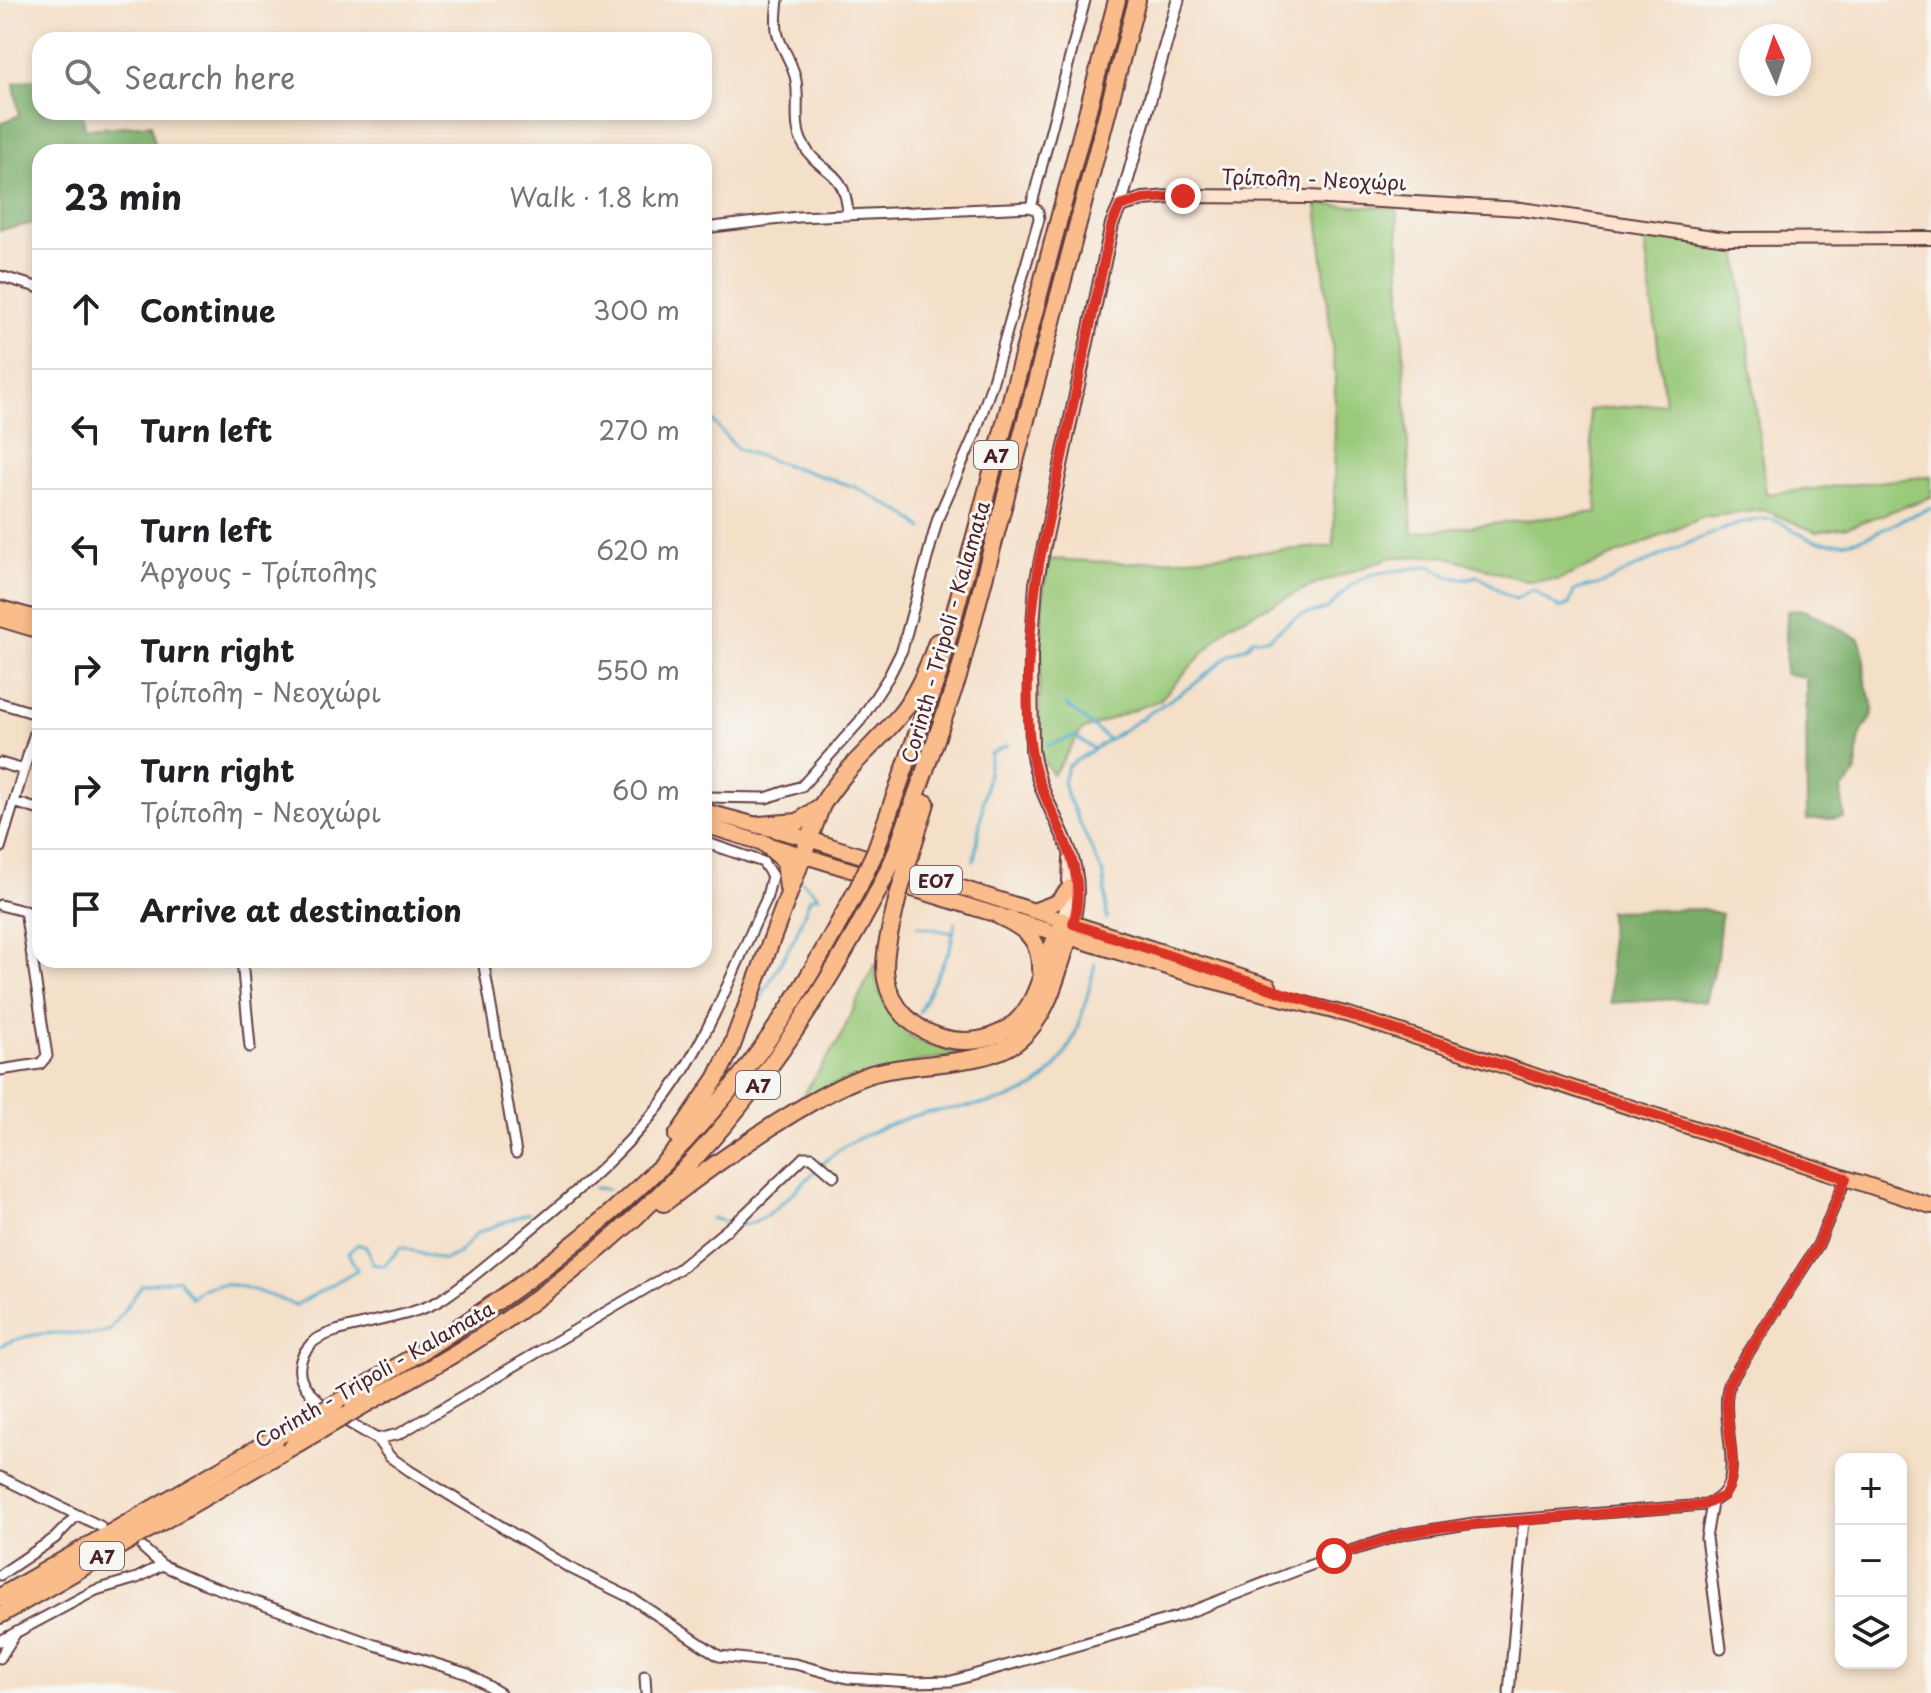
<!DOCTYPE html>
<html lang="en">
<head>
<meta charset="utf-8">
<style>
  body { margin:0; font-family:"Playpen Sans",sans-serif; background:#f2f2f2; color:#202124 }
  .controls { position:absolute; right:24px; bottom:24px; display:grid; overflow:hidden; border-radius:16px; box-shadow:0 4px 12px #0003 }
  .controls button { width:72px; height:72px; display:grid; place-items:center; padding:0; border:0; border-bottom:2px solid #e0e0e0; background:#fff; color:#202124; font:40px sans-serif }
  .compass { position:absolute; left:1739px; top:24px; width:72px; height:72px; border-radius:50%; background:#fff; box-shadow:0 4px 12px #0003; rotate:357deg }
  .stop { position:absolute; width:24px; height:24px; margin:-18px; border:6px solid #d93025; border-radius:50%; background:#fff }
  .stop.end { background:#d93025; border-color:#fff; box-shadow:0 2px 8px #0008 }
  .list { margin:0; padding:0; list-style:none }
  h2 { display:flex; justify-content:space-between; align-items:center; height:104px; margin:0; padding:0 32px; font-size:34px }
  h2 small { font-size:26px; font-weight:400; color:#757577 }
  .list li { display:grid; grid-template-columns:52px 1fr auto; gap:24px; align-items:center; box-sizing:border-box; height:120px; padding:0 32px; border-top:2px solid #e0e0e0 }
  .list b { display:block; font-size:30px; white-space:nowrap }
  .list p { margin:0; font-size:26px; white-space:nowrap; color:#757577 }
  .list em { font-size:26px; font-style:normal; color:#757577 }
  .icon { flex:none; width:44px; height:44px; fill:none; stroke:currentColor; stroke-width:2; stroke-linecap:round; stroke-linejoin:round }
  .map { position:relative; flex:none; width:1931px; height:1693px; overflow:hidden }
  .search { position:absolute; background:#fff; box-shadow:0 4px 12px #0003; left:32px; top:32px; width:680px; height:88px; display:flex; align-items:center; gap:20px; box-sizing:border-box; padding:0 28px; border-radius:24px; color:#757577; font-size:30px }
  .panel { position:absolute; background:#fff; box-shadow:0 4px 12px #0003; left:32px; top:144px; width:680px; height:824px; border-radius:24px }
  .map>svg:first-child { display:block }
  .green { fill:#99c979; stroke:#727452; stroke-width:2 }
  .forest { fill:#7aad69; stroke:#62664a; stroke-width:2 }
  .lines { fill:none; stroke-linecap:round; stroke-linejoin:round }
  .stream { stroke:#4ca8ca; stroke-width:3 }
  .minor-casing { stroke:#643c42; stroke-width:13 }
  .tertiary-casing { stroke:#643c42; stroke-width:15 }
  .secondary-casing { stroke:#643c42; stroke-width:16 }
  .primary-casing { stroke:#643c42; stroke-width:18 }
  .motorway-casing { stroke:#643c42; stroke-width:20 }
  .minor { stroke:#fff; stroke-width:9 }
  .tertiary { stroke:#fff; stroke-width:11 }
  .secondary { stroke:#fde4d0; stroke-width:12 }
  .primary { stroke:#f9bc8a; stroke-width:14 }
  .motorway { stroke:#f9bc8a; stroke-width:16 }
  .motorway-bridge-casing { stroke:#643c42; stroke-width:20; stroke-linecap:butt }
  .motorway-bridge { stroke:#f9bc8a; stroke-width:16 }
  .route { stroke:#d93025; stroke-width:10 }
  .labels { text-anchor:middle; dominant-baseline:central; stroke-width:6; stroke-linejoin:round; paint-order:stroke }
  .shield { fill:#f6f6f2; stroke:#7e6067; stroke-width:2 }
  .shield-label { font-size:18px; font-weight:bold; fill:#4a1f2b }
  .street-label { font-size:20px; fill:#4a1f2b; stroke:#f6f6f2 }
</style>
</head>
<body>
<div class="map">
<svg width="1931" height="1693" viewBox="0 0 1931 1693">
  <rect width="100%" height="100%" fill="#f6f6f2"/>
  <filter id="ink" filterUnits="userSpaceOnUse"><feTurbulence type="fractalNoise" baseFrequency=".0125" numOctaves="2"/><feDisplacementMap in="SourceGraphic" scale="16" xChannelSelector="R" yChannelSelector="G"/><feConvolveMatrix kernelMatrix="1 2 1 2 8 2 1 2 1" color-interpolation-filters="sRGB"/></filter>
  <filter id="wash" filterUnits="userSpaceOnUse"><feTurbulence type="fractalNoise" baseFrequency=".006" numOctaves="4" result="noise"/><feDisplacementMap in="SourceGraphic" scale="32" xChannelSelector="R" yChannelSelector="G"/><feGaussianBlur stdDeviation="1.8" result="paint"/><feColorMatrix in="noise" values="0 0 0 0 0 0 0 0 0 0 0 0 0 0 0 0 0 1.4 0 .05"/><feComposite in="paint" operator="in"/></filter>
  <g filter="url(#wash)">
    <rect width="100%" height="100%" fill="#f4dfc7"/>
    <!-- green -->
    <path class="green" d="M1125,0H1130L1073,205L1077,180Z
      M1317,204L1397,208L1412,533L1597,512L1589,410L1665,403L1644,236L1737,247L1766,494L1931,476V497L1848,527L1816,532L1764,510L1704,517L1558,580L1526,581L1445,556L1392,557L1309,587L1230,624L1160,700L1082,730L1053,775L1038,753L1042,602L1048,559L1128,563L1334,546L1335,374Z
      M962,621C953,670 937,714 921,760C909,793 900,826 886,857C814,1025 654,1224 495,1317C543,1276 595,1241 641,1197C742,1100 829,982 884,851C915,776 937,699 962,621Z
      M875,963C875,1015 917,1059 972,1049C992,1046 1011,1032 1029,1023L994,1050L915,1062L790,1114L838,1042Z"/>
    <!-- forest -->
    <path class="forest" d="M40,78V112H83L85,129L151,124L155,146L135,152H40V222L0,230V124L19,115L14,83Z
      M1802,610C1824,616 1838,630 1859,639C1867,656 1862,670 1867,688C1868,694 1872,700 1873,706C1874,719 1865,723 1861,734C1853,756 1865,774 1841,789L1844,818L1807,820L1806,677L1785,674L1787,611Z
      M1703,909L1721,914L1717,957L1705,1002L1677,999L1611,1003L1609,911Z"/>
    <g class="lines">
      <!-- stream -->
      <path class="stream" d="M704,411L737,449L855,487L907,515L923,529
        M1065,704L1107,738
        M1047,746L1075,736L1094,749
        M974,861L991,753L1008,745
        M1107,919L1104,876L1066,793L1063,781L1068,766L1196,683L1231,653L1248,646L1252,639L1269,638L1297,616L1327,609L1351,585L1372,574L1431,566C1447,577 1458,582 1477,576C1493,583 1499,594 1516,599L1532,589L1559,608L1569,605L1574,591C1585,586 1598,586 1608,581C1640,565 1735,518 1767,519C1784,520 1801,538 1817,541C1861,551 1892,520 1931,508
        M918,926L953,933
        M756,1007L796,935L810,898L819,896L802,881
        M919,1012L950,949L955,923
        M595,1188L608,1189
        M711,1218L730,1223
        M737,1225C773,1228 815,1162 848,1144C866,1134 901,1119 921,1114C958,1105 1001,1108 1034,1087C1074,1061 1085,1007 1095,964
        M0,1346C18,1337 41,1333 62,1333C80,1333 93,1339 111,1329L142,1285L178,1279L192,1298C216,1268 267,1296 296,1305L357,1270L348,1253L358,1244L366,1247L373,1264L384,1266L401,1247L444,1260L458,1254L477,1233L528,1213"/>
    </g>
  </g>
  <g filter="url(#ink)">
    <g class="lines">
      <defs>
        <path id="minor" d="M778,0C772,47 784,39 795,76C801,98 792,124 803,144C820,176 845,166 848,214
          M1031,207L1085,0
          M704,228L798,217L1031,207L1038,211L1039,219L992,384L975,434L938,518L902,650L889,676L860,721L802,786L766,798L704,797
          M0,276L40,288
          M0,703L40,715
          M0,763L24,770
          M14,802L40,810
          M0,848L40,716
          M0,905L40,915
          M242,960L250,1047
          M483,960L516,1153
          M0,1070L40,1064L47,1056L25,911
          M327,1408C305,1392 287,1370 311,1344C329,1324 409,1321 442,1299C468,1282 491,1261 514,1243C577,1192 641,1140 684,1070C717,1017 739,956 766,900L772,876L763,862L704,842
          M339,1417L377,1439L399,1434L679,1269L742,1217L804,1157H812L834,1176
          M377,1439L390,1457L410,1471L568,1567L631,1598L719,1656L795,1664L847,1678L912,1682L952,1681L1177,1617L1334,1556L1404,1534L1474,1523L1704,1505C1756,1490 1715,1424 1730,1381L1818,1245L1846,1178
          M0,1477L100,1526
          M1712,1503L1706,1538L1721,1648
          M143,1548L162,1565L203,1583L372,1644L468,1674L500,1693
          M0,1575L55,1538L77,1515
          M0,1641L96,1590L137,1578L162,1565
          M0,1658L15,1634
          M645,1676L646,1693
          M1509,1693L1524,1519"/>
        <path id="tertiary" d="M1120,206L1178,0"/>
        <path id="secondary" d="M1060,927L1068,904L1070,859
          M1070,932C1096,853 1042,822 1032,750L1031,655L1036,584L1112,224L1120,206L1143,199L1183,196L1309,197L1521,209L1726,239L1931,238"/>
        <path id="primary" d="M0,608L40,619
          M0,619L40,631
          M704,811L809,839L1269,986
          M704,825L1209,980L1349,1015L1931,1206
          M1033,911L1057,902L1070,887"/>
        <path id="motorway" d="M759,825L798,822L821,806
          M764,843L785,861L788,888
          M875,852L939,672L1117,0
          M894,858L958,677L1137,0
          M908,862L926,803
          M897,900C892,925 882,954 886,979C897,1037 973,1061 1016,1022C1040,1000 1043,961 1058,934
          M999,916C1025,928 1041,939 1040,969
          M677,1136L716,1079L730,1051L822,805C843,770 874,746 900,715C917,694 928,668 937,642
          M664,1203C715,1163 812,1094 871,1074C913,1061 986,1067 1019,1040C1049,1015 1057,973 1069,937
          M335,1404C491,1313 637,1213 747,1068C791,1011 825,949 859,886
          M350,1413C396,1386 443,1363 487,1333C667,1213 776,1083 877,893
          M0,1597L278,1436
          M0,1615L293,1446"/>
      </defs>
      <!-- minor casing -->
      <use href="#minor" class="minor-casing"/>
      <!-- tertiary casing -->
      <use href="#tertiary" class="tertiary-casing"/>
      <!-- secondary casing -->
      <use href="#secondary" class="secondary-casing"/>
      <!-- primary casing -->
      <use href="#primary" class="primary-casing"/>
      <!-- motorway casing -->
      <use href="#motorway" class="motorway-casing"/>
      <!-- minor -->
      <use href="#minor" class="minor"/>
      <!-- tertiary -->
      <use href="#tertiary" class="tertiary"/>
      <!-- secondary -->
      <use href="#secondary" class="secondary"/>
      <!-- primary -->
      <use href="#primary" class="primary"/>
      <!-- motorway -->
      <use href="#motorway" class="motorway"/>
      <defs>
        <path id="motorway-bridge" d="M859,886L875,852
          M877,893L894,858
          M897,900L908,862
          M278,1436L335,1404
          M293,1446L350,1413"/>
      </defs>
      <!-- motorway-bridge casing -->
      <use href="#motorway-bridge" class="motorway-bridge-casing"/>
      <!-- motorway-bridge -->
      <use href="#motorway-bridge" class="motorway-bridge"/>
    </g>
  </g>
  <g class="lines" filter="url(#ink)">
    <!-- route -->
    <path class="route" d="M1183,196L1143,199L1120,206L1112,224L1039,564C1030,619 1022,707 1033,761C1046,818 1092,862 1073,924L1846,1178L1818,1245L1730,1381C1718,1417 1745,1468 1724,1496L1704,1505L1444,1527L1404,1534L1334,1556"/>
  </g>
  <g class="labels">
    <!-- shield labels -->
    <g class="shield">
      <rect x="974" y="441" width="44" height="28" rx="6"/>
      <rect x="910" y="866" width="52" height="28" rx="6"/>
      <rect x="736" y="1071" width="44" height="28" rx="6"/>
      <rect x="80" y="1542" width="44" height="28" rx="6"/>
    </g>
    <g class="shield-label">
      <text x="996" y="455">Α7</text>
      <text x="936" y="880">ΕΟ7</text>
      <text x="758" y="1085">Α7</text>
      <text x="102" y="1556">Α7</text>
    </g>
    <!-- street labels -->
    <g class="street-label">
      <text transform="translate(1314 179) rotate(2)">Τρίπολη - Νεοχώρι</text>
      <text transform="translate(945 632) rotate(-74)">Corinth - Tripoli - Kalamata</text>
      <text transform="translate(374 1374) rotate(-30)">Corinth - Tripoli - Kalamata</text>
    </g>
  </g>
</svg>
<div class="controls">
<button>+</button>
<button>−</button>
<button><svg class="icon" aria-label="layers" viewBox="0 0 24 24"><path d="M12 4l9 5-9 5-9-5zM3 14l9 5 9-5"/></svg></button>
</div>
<svg class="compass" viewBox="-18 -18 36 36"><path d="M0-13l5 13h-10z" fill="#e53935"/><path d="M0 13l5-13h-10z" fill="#757577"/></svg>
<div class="stop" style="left:1334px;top:1556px"></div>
<div class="stop end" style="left:1183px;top:196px"></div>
<div class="search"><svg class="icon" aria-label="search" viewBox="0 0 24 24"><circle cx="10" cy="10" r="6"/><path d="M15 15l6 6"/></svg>Search here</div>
<section class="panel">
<h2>23 min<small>Walk · 1.8 km</small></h2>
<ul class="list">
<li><svg class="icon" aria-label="ahead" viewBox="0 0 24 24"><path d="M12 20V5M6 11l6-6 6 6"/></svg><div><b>Continue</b></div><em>300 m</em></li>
<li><svg class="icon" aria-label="left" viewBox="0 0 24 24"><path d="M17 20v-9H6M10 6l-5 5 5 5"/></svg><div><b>Turn left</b></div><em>270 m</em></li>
<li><svg class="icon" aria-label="left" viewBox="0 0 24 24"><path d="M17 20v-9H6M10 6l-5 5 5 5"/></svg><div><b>Turn left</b><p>Άργους - Τρίπολης</p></div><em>620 m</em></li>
<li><svg class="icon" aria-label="right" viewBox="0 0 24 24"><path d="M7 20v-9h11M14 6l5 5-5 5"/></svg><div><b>Turn right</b><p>Τρίπολη - Νεοχώρι</p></div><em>550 m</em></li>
<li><svg class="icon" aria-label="right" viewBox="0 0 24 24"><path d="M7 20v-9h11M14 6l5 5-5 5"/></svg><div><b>Turn right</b><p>Τρίπολη - Νεοχώρι</p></div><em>60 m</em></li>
<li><svg class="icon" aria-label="arrive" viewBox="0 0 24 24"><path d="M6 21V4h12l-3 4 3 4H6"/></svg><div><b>Arrive at destination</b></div></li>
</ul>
</section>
</div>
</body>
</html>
